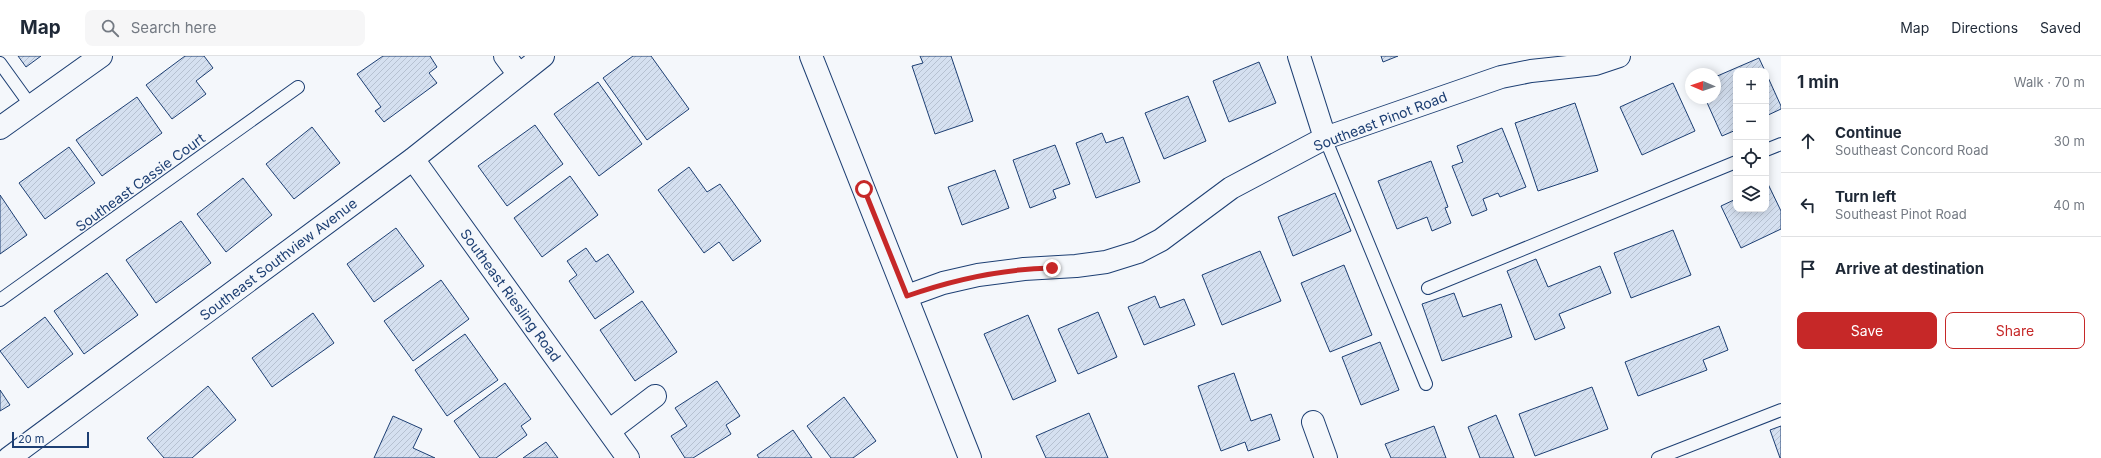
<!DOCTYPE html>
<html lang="en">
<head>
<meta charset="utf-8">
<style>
  body { margin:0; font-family:Inter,sans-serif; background:#f6f6f7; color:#1f2937 }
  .controls { position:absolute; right:12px; top:12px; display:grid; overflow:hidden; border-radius:8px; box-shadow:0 2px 10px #0003 }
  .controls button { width:36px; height:36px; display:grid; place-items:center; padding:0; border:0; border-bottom:1px solid #e0e1e3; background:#fff; color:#1f2937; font:20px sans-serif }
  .compass { position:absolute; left:1685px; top:12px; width:36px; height:36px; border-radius:50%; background:#fff; box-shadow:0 2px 10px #0003; rotate:272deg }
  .scale { position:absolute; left:12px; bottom:10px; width:77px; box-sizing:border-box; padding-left:4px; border:2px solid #1d3f73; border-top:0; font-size:11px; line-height:14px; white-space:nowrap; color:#1d3f73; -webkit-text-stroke:3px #f4f7fb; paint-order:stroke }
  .stop { position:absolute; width:12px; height:12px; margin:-9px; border:3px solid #c62828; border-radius:50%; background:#fff }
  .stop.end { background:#c62828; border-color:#fff; box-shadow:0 1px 4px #0008 }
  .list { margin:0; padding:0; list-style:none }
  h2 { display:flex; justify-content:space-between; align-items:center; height:52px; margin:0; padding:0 16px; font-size:17px }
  h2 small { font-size:13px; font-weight:400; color:#747a83 }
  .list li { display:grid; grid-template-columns:26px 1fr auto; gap:12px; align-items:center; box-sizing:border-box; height:64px; padding:0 16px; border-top:1px solid #e0e1e3 }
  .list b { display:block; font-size:15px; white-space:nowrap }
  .list p { margin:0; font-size:13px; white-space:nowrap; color:#747a83 }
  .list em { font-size:13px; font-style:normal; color:#747a83 }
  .actions { display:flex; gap:8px; padding:12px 16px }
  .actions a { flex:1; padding:9px 0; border:1px solid #c62828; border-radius:8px; text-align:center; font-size:14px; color:#c62828 }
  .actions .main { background:#c62828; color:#fff }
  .icon { flex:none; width:22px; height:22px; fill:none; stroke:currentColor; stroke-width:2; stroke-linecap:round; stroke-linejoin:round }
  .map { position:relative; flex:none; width:1781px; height:402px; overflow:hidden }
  header { display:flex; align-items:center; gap:24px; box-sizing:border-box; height:56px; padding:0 20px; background:#fff; border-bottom:1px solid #e0e1e3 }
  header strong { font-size:19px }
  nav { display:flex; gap:22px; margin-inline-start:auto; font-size:14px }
  .search { width:280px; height:36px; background:#f6f6f7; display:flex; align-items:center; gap:10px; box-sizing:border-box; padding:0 14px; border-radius:8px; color:#747a83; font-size:15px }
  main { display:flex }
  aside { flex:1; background:#fff }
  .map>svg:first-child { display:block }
  .building { fill:url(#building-hatch); stroke:#1d3f73 }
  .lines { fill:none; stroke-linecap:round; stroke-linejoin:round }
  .service-casing { stroke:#1d3f73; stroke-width:14 }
  .minor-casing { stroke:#1d3f73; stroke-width:24 }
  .tertiary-casing { stroke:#1d3f73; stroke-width:24 }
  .service { stroke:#f4f7fb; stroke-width:12 }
  .minor { stroke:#f4f7fb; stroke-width:22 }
  .tertiary { stroke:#f4f7fb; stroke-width:22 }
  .route { stroke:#c62828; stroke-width:5 }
  .labels { text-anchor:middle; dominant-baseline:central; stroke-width:3; stroke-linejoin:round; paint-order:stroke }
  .street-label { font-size:14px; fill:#1d3f73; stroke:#f4f7fb }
</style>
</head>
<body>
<header>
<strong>Map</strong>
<div class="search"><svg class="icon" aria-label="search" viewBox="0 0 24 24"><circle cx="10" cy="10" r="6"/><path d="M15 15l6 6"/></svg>Search here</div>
<nav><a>Map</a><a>Directions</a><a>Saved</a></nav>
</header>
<main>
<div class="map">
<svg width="1781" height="402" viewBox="0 0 1781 402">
  <defs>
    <pattern id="building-hatch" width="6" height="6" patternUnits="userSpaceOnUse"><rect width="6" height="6" fill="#d5e0f0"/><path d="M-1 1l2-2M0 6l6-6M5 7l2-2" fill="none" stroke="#b6c1d1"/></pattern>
  </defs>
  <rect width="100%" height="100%" fill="#f4f7fb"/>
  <!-- building -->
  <path class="building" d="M18,0H41L26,11Z
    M185,0H204L213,12L196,25L206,38L172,63L146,29Z
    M383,0H430L437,11L429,17L437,27L384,66L375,55L381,51L357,18Z
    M633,0H651L689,53L647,84L603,22Z
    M920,0H951L973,65L935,78L912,10L923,7Z
    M1381,0H1398L1383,6Z
    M1759,2L1765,15H1736V74L1722,80L1705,42H1715V21Z
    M1259,6L1276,47L1229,66L1213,25Z
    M1766,17L1781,50V53L1766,60Z
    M598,26L642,88L599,120L554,58Z
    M1673,27L1695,75L1642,99L1620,51Z
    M1188,40L1206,85L1164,103L1145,57Z
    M137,41L162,77L102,120L76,84Z
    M1575,47L1598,115L1538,135L1515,67Z
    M535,69L563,108L507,150L478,110Z
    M312,71L340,107L294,143L266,108Z
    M1502,72L1526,131L1500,141L1498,137L1483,143L1487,154L1472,160L1452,110L1463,106L1457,90Z
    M1102,77L1106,87L1123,81L1140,126L1096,142L1076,87Z
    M1055,89L1070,128L1053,134L1056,142L1030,152L1013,104Z
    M69,91L95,127L45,163L19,127Z
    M1431,105L1448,151L1445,152L1451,167L1432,175L1427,161L1397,173L1378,125Z
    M689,111L707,136L720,128L761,185L733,205L719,186L704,197L658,134Z
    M995,114L1009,152L962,169L948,131Z
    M570,120L598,159L542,201L514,162Z
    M243,122L272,159L226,196L197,158Z
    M1768,128L1781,155V173L1741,192L1721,150L1736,143V153H1766V129Z
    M1335,137L1351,175L1293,200L1278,161Z
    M0,139L27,179L0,198Z
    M181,165L211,207L156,247L126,204Z
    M396,172L424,210L374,246L347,208Z
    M1673,174L1691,219L1631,242L1614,197Z
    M586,192L596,206L608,198L634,236L595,263L569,225L577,219L567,205Z
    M1260,195L1281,245L1222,269L1202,219Z
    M1536,203L1548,231L1600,210L1611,237L1559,258L1565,272L1535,284L1507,215Z
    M1344,209L1372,279L1330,296L1301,227Z
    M107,217L138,259L84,298L54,255Z
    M441,224L469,263L413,305L384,265Z
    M1454,237L1463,261L1501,248L1512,281L1442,305L1422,248Z
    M1155,240L1160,252L1184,243L1195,269L1144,289L1128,251Z
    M642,245L677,296L635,325L600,274Z
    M1098,256L1117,301L1078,318L1058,273Z
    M313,257L334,287L272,331L252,302Z
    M1028,259L1056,325L1013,344L984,278Z
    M45,261L73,298L28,332L0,295Z
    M1719,270L1728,294L1703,304L1707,314L1638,340L1625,306Z
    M465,278L498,324L447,360L415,314Z
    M1380,286L1399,334L1361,349L1342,301Z
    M1234,317L1251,365L1271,358L1280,384L1248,395L1245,386L1221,395L1198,330Z
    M717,325L740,360L726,369L731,378L693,402H685L671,380L687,370L675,352Z
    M505,327L531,363L521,370L527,379L496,402H480L454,365Z
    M208,330L236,364L192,402H164L147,382Z
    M1592,331L1608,373L1535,400L1519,358Z
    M0,334L10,349L0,355Z
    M844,341L876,385L853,402H831L807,370Z
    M1089,357L1108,402H1046L1036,380Z
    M1496,359L1514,402H1480L1468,371Z
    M393,360L422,373L413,392L435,402H374Z
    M1434,370L1446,402H1391L1385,388Z
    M1781,370V402H1780L1770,374Z
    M793,374L812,402H759L757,399Z
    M546,386L558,402H523Z"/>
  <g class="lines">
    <defs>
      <path id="service" d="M0,7L31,50
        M1325,82L1426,328
        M1766,94L1781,88
        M1428,232L1736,106
        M0,244L298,31
        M1658,402L1781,354"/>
      <path id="minor" d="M505,0L519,19
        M1299,0L1325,82
        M0,72L101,0
        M413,103L628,402
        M907,240L943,227L978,219L1024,213L1076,210L1106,206L1138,196L1161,184L1231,132L1325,82L1501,21L1531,15L1595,8L1619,0
        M1313,366L1326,402
        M609,375L655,340
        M9,402L413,103L543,0"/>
      <path id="tertiary" d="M811,0L970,402"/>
    </defs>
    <!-- service casing -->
    <use href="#service" class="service-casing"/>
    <!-- minor casing -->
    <use href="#minor" class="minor-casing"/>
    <!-- tertiary casing -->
    <use href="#tertiary" class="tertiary-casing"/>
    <!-- service -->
    <use href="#service" class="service"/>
    <!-- minor -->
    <use href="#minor" class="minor"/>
    <!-- tertiary -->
    <use href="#tertiary" class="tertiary"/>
  </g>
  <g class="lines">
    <!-- route -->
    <path class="route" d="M864,133L907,240C955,223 1002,213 1052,212"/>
  </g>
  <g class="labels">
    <!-- street labels -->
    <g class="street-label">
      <text transform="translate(1380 65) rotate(-21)">Southeast Pinot Road</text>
      <text transform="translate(140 126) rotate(-36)">Southeast Cassie Court</text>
      <text transform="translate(278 203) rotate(-37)">Southeast Southview Avenue</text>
      <text transform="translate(511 239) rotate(54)">Southeast Riesling Road</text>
    </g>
  </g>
</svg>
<div class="controls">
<button>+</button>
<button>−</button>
<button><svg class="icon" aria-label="locate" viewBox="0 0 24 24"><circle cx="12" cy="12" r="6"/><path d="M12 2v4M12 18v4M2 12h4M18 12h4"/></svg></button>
<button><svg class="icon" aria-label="layers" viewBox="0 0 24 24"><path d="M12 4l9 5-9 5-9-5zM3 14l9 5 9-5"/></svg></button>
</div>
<svg class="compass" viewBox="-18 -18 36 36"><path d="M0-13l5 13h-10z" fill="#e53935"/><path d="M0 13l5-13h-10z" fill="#747a83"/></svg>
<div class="scale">20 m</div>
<div class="stop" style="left:864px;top:133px"></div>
<div class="stop end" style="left:1052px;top:212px"></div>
</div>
<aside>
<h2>1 min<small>Walk · 70 m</small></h2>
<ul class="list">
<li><svg class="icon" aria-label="ahead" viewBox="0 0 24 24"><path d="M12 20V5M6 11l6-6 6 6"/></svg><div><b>Continue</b><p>Southeast Concord Road</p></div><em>30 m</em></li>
<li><svg class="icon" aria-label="left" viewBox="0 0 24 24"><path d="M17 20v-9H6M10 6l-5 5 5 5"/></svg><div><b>Turn left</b><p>Southeast Pinot Road</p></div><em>40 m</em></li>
<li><svg class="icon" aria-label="arrive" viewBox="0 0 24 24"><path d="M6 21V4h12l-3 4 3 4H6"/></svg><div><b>Arrive at destination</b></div></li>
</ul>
<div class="actions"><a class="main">Save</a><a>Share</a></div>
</aside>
</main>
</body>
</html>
